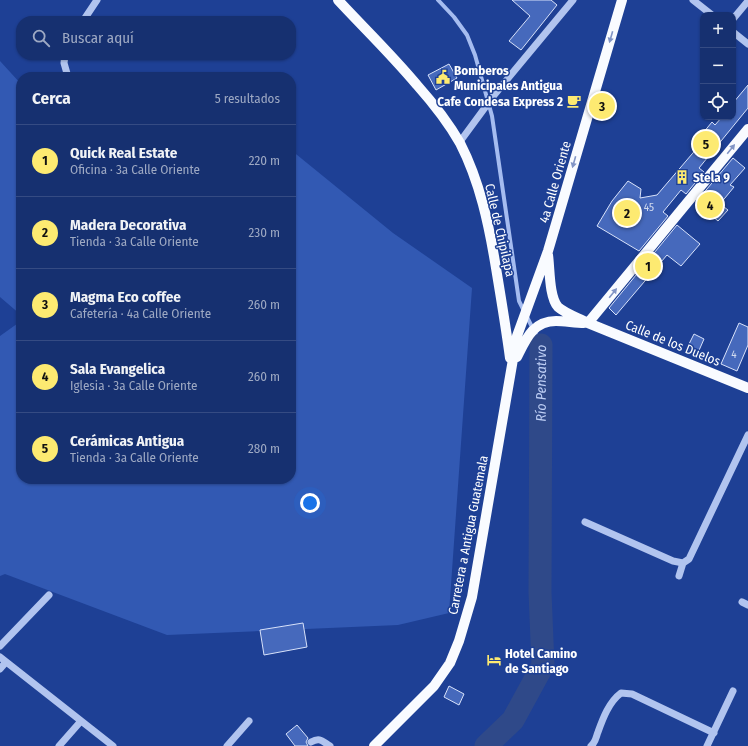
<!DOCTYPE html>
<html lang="es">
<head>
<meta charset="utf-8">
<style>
  body { margin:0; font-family:"Fira Sans Condensed",sans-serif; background:#233c78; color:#f1f3f6 }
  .controls { position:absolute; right:12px; top:12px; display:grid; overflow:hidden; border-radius:8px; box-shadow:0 1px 3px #0004 }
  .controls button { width:36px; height:36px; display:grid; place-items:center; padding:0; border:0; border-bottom:1px solid #354b83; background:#163070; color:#f1f3f6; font:20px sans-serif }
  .you { position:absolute; left:310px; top:503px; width:14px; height:14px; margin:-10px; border:3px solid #fff; border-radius:50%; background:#1a73e8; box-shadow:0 0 0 6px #1a73e833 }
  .badge { display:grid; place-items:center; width:26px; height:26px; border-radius:50%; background:#fdea71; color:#111; font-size:13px; font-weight:700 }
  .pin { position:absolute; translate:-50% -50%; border:2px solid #fff; box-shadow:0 1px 4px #0006 }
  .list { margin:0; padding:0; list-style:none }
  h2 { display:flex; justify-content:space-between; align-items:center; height:52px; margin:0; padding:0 16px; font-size:17px }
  h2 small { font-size:13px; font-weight:400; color:#9ea9c3 }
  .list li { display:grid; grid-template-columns:26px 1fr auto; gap:12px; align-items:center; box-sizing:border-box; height:72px; padding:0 16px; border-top:1px solid #354b83 }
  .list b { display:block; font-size:15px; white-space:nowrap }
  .list p { margin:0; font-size:13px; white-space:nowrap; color:#9ea9c3 }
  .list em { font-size:13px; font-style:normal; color:#9ea9c3 }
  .icon { flex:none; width:22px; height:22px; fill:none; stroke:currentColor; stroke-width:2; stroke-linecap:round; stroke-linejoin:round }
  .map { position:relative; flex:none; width:748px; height:746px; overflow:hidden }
  .search { position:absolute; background:#163070; box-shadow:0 1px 3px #0004; left:16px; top:16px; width:280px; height:44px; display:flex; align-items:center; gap:10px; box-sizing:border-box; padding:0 14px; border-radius:16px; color:#9ea9c3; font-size:15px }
  .panel { position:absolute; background:#163070; box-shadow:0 1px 3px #0004; left:16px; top:72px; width:280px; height:412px; border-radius:16px }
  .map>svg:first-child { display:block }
  .green { fill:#3259b3 }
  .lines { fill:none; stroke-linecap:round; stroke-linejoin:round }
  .stream { stroke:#a5bcf0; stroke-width:4 }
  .river { stroke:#2f4989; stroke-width:23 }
  .building { fill:#4669bc; stroke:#d8e2fa }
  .minor { stroke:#b1c4ef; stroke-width:7 }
  .major { stroke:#f9fbff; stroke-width:10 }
  .oneway { fill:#8194c5 }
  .labels { text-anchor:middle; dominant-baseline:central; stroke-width:3; stroke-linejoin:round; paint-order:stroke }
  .number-label { font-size:11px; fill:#d1daee }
  .poi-label { font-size:13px; font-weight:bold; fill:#fff; stroke:#1e4095; text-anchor:start }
  .street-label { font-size:13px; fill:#fff; stroke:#1e4095 }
  .water-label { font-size:14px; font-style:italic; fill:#becff5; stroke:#1e4095 }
</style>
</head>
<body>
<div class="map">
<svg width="748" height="746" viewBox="0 0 748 746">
  <rect width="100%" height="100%" fill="#1e4095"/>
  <!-- green -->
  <path class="green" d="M0,61L21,84V315L0,297Z
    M291,150L393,233L472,288L449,613L398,625L167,635L5,574L0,576V336L21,321V479H291Z"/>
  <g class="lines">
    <!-- stream -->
    <path class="stream" d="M438,0L454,17L467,35L475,55L492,116L519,301L541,345"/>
    <!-- river -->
    <path class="river" id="s1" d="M486,746L513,720L543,665L540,592L541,345"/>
  </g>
  <!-- building -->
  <path class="building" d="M512,0H551L557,5L521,50L509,41L530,16Z
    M449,64L457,78L436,90L428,75Z
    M748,85V108L699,168L704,172L686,194L681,190L663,212L668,216L639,251L597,226L612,201L628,181L641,189L640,198L657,195L698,147L694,144L712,122L715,125L722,117H733V103Z
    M733,158L745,168L730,185L734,187L720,204L728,210L718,221L696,202Z
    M677,225L700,244L681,266L667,255L616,315L609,308Z
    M739,323L748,327V345L737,371L721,364Z
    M694,334L704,339L697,355L686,350Z
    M303,623L307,647L264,655L260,630Z
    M449,686L464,694L459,705L444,697Z
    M297,725L308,738L306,742L308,746H295L286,734Z"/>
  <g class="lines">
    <!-- minor -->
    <path class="minor" d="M693,0L712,15
      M733,19L748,1
      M83,21L97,0
      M733,32L748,44
      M65,55L64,63L68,77
      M459,143L495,94L573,0
      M585,522L673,561L683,563
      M679,576L683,563L689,559L748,435
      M742,602L748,605
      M0,646L49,595
      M0,657L113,746
      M0,669L6,662
      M311,742C320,737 322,741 330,746
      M59,746L81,721
      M227,746L249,721
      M591,746C596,742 596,737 598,732C603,718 609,702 621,693L632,694L714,733
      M707,746L733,691"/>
    <!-- major -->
    <path class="major" d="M338,0C364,28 392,55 417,85C433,103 448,122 460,143C480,182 489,225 496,268C501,298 506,328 510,358
      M548,255C550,269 549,297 558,307C566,314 579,318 588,323L748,388
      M588,323L748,129
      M517,357C526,339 533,321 556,321C565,321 575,323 584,323
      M374,746L434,686L450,663L459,641L472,597L517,336L548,251L622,0"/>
  </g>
  <!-- one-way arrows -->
  <defs><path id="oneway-solid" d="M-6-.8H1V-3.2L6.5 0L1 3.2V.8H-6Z"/></defs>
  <g class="oneway">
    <use href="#oneway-solid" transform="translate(611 37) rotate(106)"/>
    <use href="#oneway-solid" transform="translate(731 149) rotate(-51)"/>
    <use href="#oneway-solid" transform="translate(574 162) rotate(106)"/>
    <use href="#oneway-solid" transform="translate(613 293) rotate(-51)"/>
  </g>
  <!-- icons -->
  <defs>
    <symbol id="civic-bare" viewBox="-9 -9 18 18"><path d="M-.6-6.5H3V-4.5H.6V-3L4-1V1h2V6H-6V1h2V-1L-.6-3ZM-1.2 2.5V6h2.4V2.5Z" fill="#fdea71" stroke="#1e4095" stroke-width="2.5" paint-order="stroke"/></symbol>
    <symbol id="cafe-bare" viewBox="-9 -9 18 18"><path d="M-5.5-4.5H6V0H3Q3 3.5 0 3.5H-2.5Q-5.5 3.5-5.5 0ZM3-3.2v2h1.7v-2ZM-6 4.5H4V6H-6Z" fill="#fdea71" stroke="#1e4095" stroke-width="2.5" paint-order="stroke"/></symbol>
    <symbol id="building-bare" viewBox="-9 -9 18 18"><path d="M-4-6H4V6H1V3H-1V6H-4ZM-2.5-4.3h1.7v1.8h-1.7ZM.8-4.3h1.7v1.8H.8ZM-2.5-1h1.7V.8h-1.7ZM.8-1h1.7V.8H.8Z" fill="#fdea71" stroke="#1e4095" stroke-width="2.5" paint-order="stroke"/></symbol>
    <symbol id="hotel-bare" viewBox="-9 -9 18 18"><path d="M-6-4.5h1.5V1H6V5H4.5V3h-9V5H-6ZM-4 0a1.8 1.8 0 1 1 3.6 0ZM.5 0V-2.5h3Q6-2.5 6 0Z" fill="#fdea71" stroke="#1e4095" stroke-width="2.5" paint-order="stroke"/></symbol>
  </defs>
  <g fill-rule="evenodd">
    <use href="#civic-bare" x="433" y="67" width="20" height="20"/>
    <use href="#cafe-bare" x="564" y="91" width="20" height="20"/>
    <use href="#building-bare" x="672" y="167" width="20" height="20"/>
    <use href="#hotel-bare" x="484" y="650" width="20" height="20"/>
  </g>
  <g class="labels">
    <!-- number labels -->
    <g class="number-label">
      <text x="649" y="207">45</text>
      <text x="734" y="354">4</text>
    </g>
    <!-- poi labels -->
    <g class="poi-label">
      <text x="454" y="70">Bomberos<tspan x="454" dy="15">Municipales Antigua</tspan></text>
      <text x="563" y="101" text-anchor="end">Cafe Condesa Express 2</text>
      <text x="693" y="177">Stela 9</text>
      <text x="505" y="653">Hotel Camino<tspan x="505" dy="15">de Santiago</tspan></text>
    </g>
    <!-- street labels -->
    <g class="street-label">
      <text transform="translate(555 182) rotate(-74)">4a Calle Oriente</text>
      <text transform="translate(500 230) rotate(77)">Calle de Chipilapa</text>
      <text transform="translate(673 343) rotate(22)">Calle de los Duelos</text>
      <text transform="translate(468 535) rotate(-79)">Carretera a Antigua Guatemala</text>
    </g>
    <!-- water labels -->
    <g class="water-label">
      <text stroke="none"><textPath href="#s1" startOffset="382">Río Pensativo</textPath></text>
    </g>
  </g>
</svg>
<div class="controls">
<button>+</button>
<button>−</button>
<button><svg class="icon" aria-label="locate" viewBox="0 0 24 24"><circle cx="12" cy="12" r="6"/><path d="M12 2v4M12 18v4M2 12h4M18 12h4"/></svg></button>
</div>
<div class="you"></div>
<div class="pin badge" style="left:648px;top:266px">1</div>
<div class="pin badge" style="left:627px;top:213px">2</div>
<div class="pin badge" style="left:602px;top:106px">3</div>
<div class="pin badge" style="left:710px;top:205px">4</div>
<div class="pin badge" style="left:706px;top:144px">5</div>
<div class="search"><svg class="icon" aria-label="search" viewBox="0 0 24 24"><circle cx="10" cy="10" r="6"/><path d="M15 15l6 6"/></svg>Buscar aquí</div>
<section class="panel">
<h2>Cerca<small>5 resultados</small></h2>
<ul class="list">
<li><span class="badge">1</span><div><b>Quick Real Estate</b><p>Oficina · 3a Calle Oriente</p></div><em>220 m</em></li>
<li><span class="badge">2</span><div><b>Madera Decorativa</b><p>Tienda · 3a Calle Oriente</p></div><em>230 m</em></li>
<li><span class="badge">3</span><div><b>Magma Eco coffee</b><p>Cafetería · 4a Calle Oriente</p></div><em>260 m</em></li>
<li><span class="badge">4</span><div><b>Sala Evangelica</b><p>Iglesia · 3a Calle Oriente</p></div><em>260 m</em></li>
<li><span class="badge">5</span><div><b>Cerámicas Antigua</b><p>Tienda · 3a Calle Oriente</p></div><em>280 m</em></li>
</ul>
</section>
</div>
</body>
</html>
